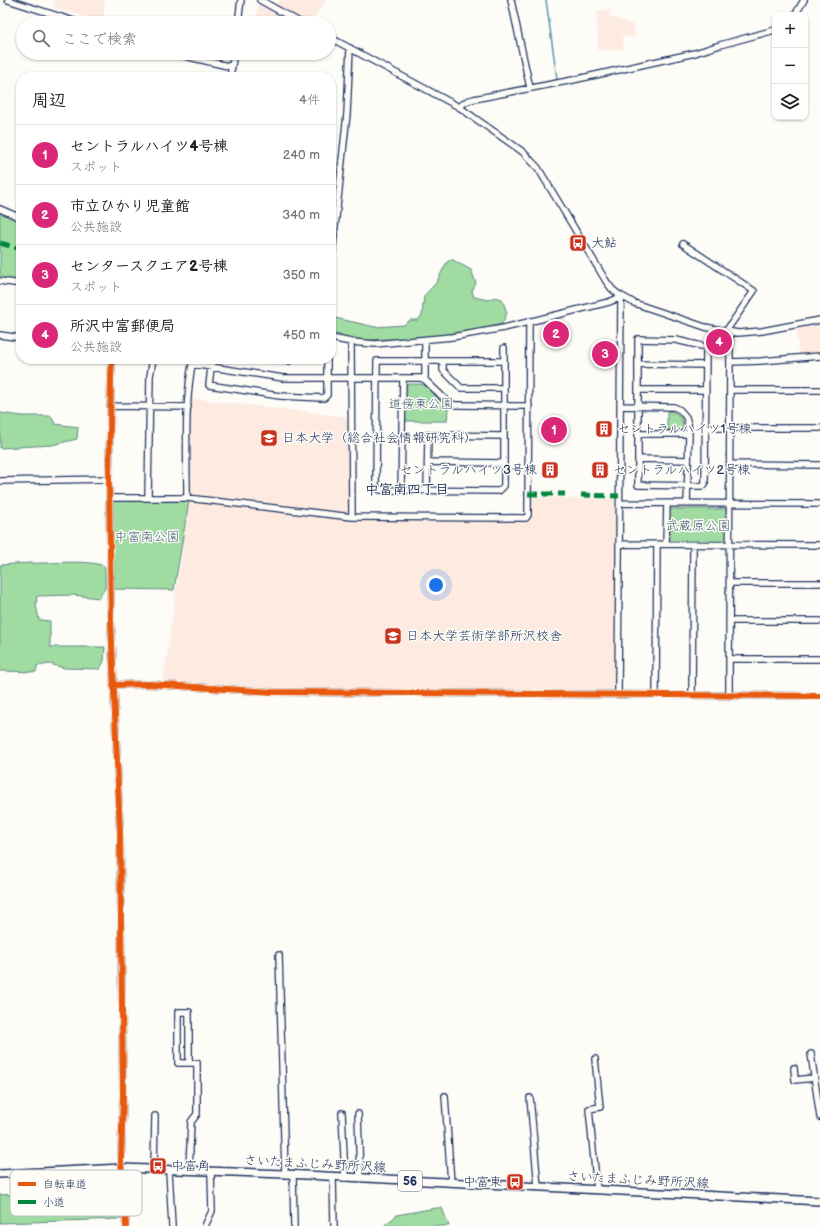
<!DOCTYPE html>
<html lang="ja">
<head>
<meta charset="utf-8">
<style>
  body { margin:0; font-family:"Balsamiq Sans","Klee One",sans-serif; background:#f2f2f2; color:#202124 }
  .controls { position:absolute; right:12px; top:12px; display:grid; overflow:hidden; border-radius:8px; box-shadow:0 1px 3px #0004 }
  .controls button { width:36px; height:36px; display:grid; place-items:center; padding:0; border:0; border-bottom:1px solid #e0e0e0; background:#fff; color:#202124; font:20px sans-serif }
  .you { position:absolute; left:436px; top:585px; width:14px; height:14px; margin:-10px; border:3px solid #fff; border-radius:50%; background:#1a73e8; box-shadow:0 0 0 6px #1a73e833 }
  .badge { display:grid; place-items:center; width:26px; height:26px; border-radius:50%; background:#db2777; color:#fff; font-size:13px; font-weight:700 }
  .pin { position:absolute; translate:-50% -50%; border:2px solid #fff; box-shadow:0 1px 4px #0006 }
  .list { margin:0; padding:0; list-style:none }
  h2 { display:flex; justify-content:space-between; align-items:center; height:52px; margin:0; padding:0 16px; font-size:17px }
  h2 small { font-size:13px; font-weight:400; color:#757577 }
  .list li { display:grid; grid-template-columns:26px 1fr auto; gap:12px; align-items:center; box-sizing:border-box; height:60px; padding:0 16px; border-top:1px solid #e0e0e0 }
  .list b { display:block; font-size:15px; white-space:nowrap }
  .list p { margin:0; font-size:13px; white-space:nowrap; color:#757577 }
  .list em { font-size:13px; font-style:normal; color:#757577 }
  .icon { flex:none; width:22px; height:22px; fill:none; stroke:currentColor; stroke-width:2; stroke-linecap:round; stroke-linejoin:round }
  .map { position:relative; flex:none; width:820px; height:1226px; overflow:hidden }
  .search { position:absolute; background:#fff; box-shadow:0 1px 3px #0004; left:16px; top:16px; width:320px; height:44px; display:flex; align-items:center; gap:10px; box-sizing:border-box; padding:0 14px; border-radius:22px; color:#757577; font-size:15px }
  .panel { position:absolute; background:#fff; box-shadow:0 1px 3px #0004; left:16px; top:72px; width:320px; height:292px; border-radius:16px }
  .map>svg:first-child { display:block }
  .built { fill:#fdebe2 }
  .green { fill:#a0dca2; stroke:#5e8680 }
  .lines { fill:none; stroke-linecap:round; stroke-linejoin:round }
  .stream { stroke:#5b93ae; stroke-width:1.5 }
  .minor-casing { stroke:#1b2f5e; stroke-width:8 }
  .major-casing { stroke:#1b2f5e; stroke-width:10 }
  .minor { stroke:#fdfcf7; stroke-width:5.5 }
  .major { stroke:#fdfcf7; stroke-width:7 }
  .quiet { stroke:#00873e; stroke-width:5; stroke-dasharray:10 5; stroke-linecap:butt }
  .cycleway-casing { stroke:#fdfcf7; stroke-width:8 }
  .cycleway { stroke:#e8590c; stroke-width:6 }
  .labels { text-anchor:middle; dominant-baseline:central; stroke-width:3; stroke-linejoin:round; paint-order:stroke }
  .shield { fill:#fdfcf7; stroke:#5f6c8c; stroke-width:1 }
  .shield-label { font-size:12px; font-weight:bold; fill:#1b2f5e }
  .poi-label { font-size:13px; fill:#1b2f5e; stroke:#fdfcf7; text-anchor:start }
  .park-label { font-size:13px; fill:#3c5a6f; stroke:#fdfcf7 }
  .street-label { font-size:13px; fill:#1b2f5e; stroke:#fdfcf7 }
  .neighbourhood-label { font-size:14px; font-weight:bold; fill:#1b2f5e; stroke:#fdfcf7 }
  .key { fill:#fdfcf7; stroke:#b9bec9; stroke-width:1 }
  .key-label { font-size:11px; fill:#1b2f5e }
</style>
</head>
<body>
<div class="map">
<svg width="820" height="1226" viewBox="0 0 820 1226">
  <rect width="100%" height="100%" fill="#fdfcf7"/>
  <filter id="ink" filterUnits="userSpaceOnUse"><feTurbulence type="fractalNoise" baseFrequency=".025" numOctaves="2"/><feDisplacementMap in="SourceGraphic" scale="8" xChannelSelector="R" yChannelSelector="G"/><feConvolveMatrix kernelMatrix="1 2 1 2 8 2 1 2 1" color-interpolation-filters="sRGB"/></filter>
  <g filter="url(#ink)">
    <!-- built -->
    <path class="built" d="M55,0H105L103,21L54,8Z
      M280,0H326L310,23L276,5Z
      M258,4L288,21V23H256Z
      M611,9L609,16L632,24L634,25L635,37L622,36L624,49L598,51L597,11Z
      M820,324V352L799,354L796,329Z
      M190,398L349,417V513L347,515L191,496L189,494Z
      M531,498L615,499V508L617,510L616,693L276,689L163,682L176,591L190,501L351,520L531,521Z"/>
    <!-- green -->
    <path class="green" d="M0,212L21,221V282L0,279Z
      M451,259L471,270L476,283L472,291L474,297L488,300L495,297L502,299L507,313L502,324L481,330L418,338L363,340L331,333V317L375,327L404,325L410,320H418L422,315L424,296L436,283L447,262Z
      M405,384H421L427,387L448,409L447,421H404Z
      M669,411C679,413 684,420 683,430H667V412Z
      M0,413L22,416H51L55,424L78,427L77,439L52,445L0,448Z
      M113,500L189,501L174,590L113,589L112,502Z
      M668,509H728L727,541L726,543L670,542L668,540Z
      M29,563C48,564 87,559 104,566L105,570V588L99,598L73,595L37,596L36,605L39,620L50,621V647H105L104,661L100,669L64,668L50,664L37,666L36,672L0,671V565Z
      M57,1192L59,1207L120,1205L121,1219L0,1223V1195Z
      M436,1208H442L449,1226H384L397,1215Z"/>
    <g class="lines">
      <!-- stream -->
      <path class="stream" d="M546,0L557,79"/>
      <defs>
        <path id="minor" d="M8,0L80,23
          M260,0L301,23
          M511,0L530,88
          M795,15L804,0
          M238,23L241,0
          M329,37L459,107L523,152L538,168L606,281L612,289L618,294L634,303L705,327L726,331L738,333L762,331L820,320
          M172,53L232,67
          M230,77L234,53
          M459,107L467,101L474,99L573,80L695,53L720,45L775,30
          M0,209L21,218
          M683,244L754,291L726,331
          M331,264L347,114L350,48
          M0,281L21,284
          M0,335L21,338
          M331,338L351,342L375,344L452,337L504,328L609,302L621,297
          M638,339L676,340L706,347L705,484L703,486L638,485Z
          M425,340V380L448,402L455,405H459L529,406
          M351,342L352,517
          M504,348C504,394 504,440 504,486L499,491L380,490L376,486L377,361H504
          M112,359L111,379L109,479L111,620L120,832L123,1095L121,1161L126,1226
          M212,359L209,385L280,396L324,398L327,395V359
          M272,359L289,361L290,359
          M443,361V370L461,388H504
          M730,362L761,361L820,356
          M192,364L283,378H421L425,380
          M639,364L706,365
          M639,390H706
          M730,390H820
          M110,406L188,407
          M620,406L674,407L680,410L686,417L688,424L689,434L687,503
          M705,428H820
          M639,434H689
          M638,459L688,460
          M428,462L504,463
          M730,464L820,465
          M0,481L109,479
          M401,490L403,378
          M427,491L428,435L504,436
          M148,497L150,376L153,359
          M109,498H187L352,517L526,518L528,515L529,321
          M187,498C187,452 184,404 193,359
          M620,503L820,504
          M619,544L820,545
          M666,544L667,503
          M730,583H820
          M730,621H820
          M729,659H820
          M113,685L148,684L272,692L820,696
          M618,695L621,297
          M656,695L657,544
          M692,695L693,545
          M729,696L730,332
          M279,955L285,1174
          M811,1054L820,1117
          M595,1059L600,1107L589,1109L597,1190
          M189,1063V1012H178V1063H197V1114L191,1122L189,1171
          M794,1068L795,1080L814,1078
          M445,1096L451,1183
          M530,1098L538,1187
          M342,1113L345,1178
          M358,1114L360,1178
          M154,1170L155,1116
          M169,1170L172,1226
          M293,1175L294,1226
          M333,1177L334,1226
          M205,1226L212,1211L211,1172"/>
        <path id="major" d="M0,1174L122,1168L285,1174L820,1201"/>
      </defs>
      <!-- minor casing -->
      <use href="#minor" class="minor-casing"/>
      <!-- major casing -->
      <use href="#major" class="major-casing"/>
      <!-- minor -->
      <use href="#minor" class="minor"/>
      <!-- major -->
      <use href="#major" class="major"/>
      <!-- quiet -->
      <path class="quiet" d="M0,243L21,249
        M528,494H565
        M581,495L619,496"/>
      <defs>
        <path id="cycleway" d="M112,359L111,379L109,479L111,620L120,832L123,1095L121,1161L126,1226
          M113,685L148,684L272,692L820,696"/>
      </defs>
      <!-- cycleway casing -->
      <use href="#cycleway" class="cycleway-casing"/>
      <!-- cycleway -->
      <use href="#cycleway" class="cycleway"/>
    </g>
  </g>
  <!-- icons -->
  <defs>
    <symbol id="bus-square" viewBox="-11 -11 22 22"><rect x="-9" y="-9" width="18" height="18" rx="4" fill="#c8321e" stroke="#fdfcf7"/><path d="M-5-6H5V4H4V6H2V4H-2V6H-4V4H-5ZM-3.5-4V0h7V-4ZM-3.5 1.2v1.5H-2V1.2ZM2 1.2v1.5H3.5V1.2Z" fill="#fff"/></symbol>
    <symbol id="building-square" viewBox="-11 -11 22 22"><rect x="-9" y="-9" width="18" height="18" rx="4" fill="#c8321e" stroke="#fdfcf7"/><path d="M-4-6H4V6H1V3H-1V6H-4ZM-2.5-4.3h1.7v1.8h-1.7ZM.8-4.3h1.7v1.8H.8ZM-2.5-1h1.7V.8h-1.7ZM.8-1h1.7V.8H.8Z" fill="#fff"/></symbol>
    <symbol id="university-square" viewBox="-11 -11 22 22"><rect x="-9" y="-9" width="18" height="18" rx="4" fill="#c8321e" stroke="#fdfcf7"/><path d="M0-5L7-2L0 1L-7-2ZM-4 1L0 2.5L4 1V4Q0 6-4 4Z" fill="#fff"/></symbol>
  </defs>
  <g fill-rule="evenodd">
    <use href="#bus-square" x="568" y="233" width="20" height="20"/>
    <use href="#building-square" x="594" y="419" width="20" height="20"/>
    <use href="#university-square" x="259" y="428" width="20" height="20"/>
    <use href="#building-square" x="540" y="460" width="20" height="20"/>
    <use href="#building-square" x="590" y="460" width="20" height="20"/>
    <use href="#university-square" x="383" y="626" width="20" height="20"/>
    <use href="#bus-square" x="148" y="1156" width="20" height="20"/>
    <use href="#bus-square" x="505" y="1172" width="20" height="20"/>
  </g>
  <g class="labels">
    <!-- shield labels -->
    <rect class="shield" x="398" y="1171" width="24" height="20" rx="3"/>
    <g class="shield-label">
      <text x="410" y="1181">56</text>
    </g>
    <!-- poi labels -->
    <g class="poi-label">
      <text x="591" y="243">大鮎</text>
      <text x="617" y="429">セントラルハイツ1号棟</text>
      <text x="282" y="438">日本大学（総合社会情報研究科）</text>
      <text x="537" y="470" text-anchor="end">セントラルハイツ3号棟</text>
      <text x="613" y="470">セントラルハイツ2号棟</text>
      <text x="406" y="636">日本大学芸術学部所沢校舎</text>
      <text x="171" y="1166">中富角</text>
      <text x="502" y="1182" text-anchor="end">中富東</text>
    </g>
    <!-- park labels -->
    <g class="park-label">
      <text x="421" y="404">道傍東公園</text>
      <text x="698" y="526">武蔵原公園</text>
      <text x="147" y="537">中富南公園</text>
    </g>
    <!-- street labels -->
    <g class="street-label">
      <text transform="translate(315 1164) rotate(3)">さいたまふじみ野所沢線</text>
      <text transform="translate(638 1180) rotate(3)">さいたまふじみ野所沢線</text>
    </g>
    <!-- neighbourhood labels -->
    <g class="neighbourhood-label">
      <text x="407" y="489">中富南四丁目</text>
    </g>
  </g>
  <!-- legend -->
  <rect x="10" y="1170" width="132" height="46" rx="6" class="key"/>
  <rect x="18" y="1182" width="18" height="4" fill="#e8590c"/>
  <rect x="18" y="1200" width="18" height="4" fill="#00873e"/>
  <g class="key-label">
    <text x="43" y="1188">自転車道</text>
    <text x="43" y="1206">小道</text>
  </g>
</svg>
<div class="controls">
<button>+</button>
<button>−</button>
<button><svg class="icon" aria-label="layers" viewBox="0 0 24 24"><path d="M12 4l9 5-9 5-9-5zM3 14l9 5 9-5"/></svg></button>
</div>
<div class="you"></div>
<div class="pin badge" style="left:554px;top:430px">1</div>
<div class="pin badge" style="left:556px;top:334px">2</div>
<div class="pin badge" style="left:605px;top:354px">3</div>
<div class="pin badge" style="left:719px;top:342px">4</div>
<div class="search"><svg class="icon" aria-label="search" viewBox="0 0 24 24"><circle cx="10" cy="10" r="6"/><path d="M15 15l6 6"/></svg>ここで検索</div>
<section class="panel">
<h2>周辺<small>4件</small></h2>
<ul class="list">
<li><span class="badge">1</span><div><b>セントラルハイツ4号棟</b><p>スポット</p></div><em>240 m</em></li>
<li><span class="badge">2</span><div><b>市立ひかり児童館</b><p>公共施設</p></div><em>340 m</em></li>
<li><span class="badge">3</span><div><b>センタースクエア2号棟</b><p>スポット</p></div><em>350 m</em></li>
<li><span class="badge">4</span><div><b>所沢中富郵便局</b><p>公共施設</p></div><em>450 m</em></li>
</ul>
</section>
</div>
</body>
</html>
